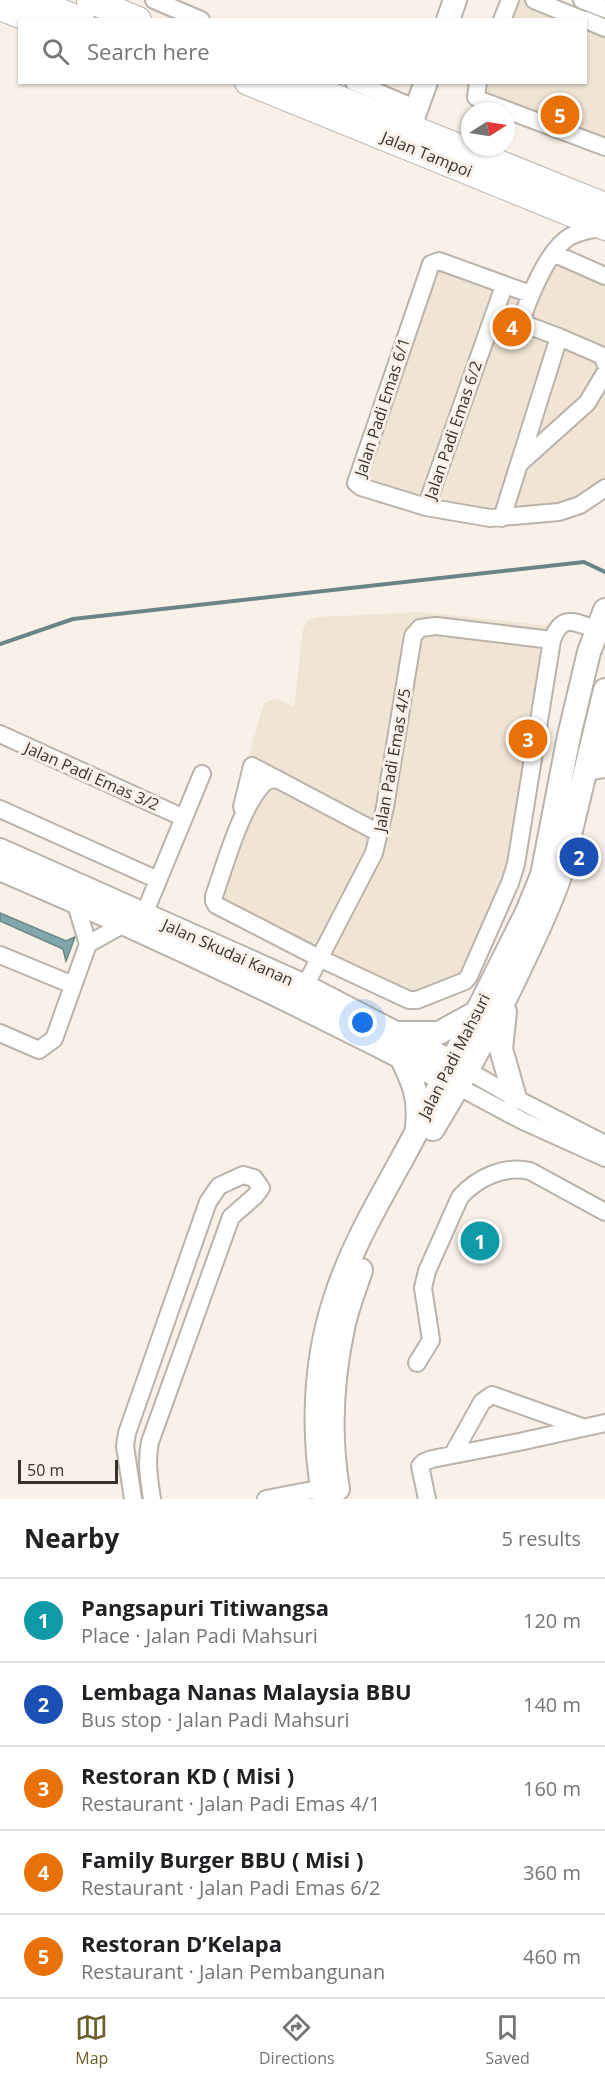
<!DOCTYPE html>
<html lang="en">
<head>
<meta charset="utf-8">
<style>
  body { margin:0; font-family:"Open Sans",sans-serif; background:#f6f6f6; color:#202124 }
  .compass { position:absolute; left:461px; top:102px; width:54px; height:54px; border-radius:50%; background:#fff; box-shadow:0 2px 4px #0004; rotate:78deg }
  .scale { position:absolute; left:18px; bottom:15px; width:100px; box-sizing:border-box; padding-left:6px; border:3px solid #35322e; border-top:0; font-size:16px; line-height:21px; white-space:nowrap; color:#35322e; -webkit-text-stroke:4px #f9f1e8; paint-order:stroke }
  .you { position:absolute; left:363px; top:1023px; width:21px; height:21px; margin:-15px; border:4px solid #fff; border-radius:50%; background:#1a73e8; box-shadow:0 0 0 9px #1a73e833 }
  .badge { display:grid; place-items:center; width:39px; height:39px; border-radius:50%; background:#6d602d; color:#fff; font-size:20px; font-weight:700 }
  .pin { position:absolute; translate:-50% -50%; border:3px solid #fff; box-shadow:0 2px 6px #0006 }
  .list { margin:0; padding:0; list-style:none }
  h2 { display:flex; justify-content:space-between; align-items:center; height:78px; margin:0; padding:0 24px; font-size:26px }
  h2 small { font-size:20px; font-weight:400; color:#757577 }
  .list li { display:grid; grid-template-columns:39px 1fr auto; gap:18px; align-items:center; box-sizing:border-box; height:84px; padding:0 24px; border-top:2px solid #e0e0e0 }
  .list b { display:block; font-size:22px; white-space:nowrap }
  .list p { margin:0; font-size:20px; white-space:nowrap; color:#757577 }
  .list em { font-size:20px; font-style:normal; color:#757577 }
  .icon { flex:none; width:33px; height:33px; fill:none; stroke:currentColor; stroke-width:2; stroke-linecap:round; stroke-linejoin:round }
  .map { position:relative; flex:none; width:605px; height:1499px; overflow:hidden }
  .search { position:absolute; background:#fff; box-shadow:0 2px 4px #0004; left:18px; right:18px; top:18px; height:66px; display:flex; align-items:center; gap:15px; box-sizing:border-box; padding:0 21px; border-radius:0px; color:#757577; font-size:22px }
  .sheet { height:498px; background:#fff }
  nav { display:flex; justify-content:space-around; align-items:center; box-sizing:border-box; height:84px; border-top:2px solid #e0e0e0; background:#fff; font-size:16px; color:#757577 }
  nav a { display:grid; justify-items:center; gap:3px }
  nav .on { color:#6d602d }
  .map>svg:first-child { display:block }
  .built { fill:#f0e4d5 }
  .water { fill:#80a8ac; stroke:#6a8586; stroke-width:1.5 }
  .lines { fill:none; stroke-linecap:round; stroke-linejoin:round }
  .stream { stroke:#6a8586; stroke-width:4 }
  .street-casing { stroke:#bab3aa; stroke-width:20 }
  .secondary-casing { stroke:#bab3aa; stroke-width:26 }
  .primary-casing { stroke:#bab3aa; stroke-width:28 }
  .street { stroke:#fff; stroke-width:16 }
  .secondary { stroke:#fff; stroke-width:22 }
  .primary { stroke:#fff; stroke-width:26 }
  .labels { text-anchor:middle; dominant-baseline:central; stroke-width:6; stroke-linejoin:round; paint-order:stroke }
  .street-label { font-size:16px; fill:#35322e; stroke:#f9f1e8 }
</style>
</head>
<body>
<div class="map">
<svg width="605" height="1499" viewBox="0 0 605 1499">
  <rect width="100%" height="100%" fill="#f9f1e8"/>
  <!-- built -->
  <path class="built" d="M505,0H556L605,20V153L494,111L474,83L586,82V20L498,19Z
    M552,247L605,270V494L491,523L359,491L427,260L527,288Z
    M421,612L563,627L519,872L472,978L419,1005L214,909L250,752L264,703L277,698L294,707L303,629L308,620L318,617Z"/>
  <!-- water -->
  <path class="water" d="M0,913L66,941L75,937L66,961L63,949L0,921Z"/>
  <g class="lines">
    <!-- stream -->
    <path class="stream" d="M0,644L73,619L584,562L605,572"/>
    <defs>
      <path id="street" d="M154,0L201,20
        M534,0L583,20
        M582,0L605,9
        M502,20L510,0
        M586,20L605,28
        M354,82L417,109
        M478,82L476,97L480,100L605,147
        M553,253L605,276
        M530,294L439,261L431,264L356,483L361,487L426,507L490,518L559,512L580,505L605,488
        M495,313L559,337L603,356L605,363
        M521,321C529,298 548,248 571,236C581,231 592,229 603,228
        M520,463L587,403L605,373
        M426,507L504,286
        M502,518L559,337
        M600,728L601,746L605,756
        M0,734L184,818
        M585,772L605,769
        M277,779C271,780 267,780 264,783C241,806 225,865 214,896V901L216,905L319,958L409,1000H417L465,981L469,976L510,883L516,864L552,640C562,613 575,622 597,630
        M242,807L252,766L379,833
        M0,809L158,880
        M140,924L202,774
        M88,944L124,924
        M0,955L73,985
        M305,986L374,853L385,807L413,636L420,628L436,626L552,640
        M0,1033L39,1050L54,1039L88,944L75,901
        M467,1070L515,1098L605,1144
        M459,1087L523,1121L605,1158
        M417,1363L431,1340L423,1288L427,1271L460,1197C477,1178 504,1165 530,1171L605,1212
        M453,1454L482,1402L492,1395L582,1427
        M133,1499L125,1446L127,1433L208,1202L219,1186L243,1175L254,1178L261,1188L255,1196L231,1217L150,1442C146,1462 149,1479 152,1499
        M266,1499L333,1486
        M427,1499L420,1466L424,1462L432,1459L519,1442L605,1423"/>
      <path id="secondary" d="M448,20L455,0
        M404,143L426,82
        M0,850L305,986L465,1069
        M0,869C155,935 308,1008 457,1086
        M505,1012L501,1049L515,1098
        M401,1033H439L475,1013
        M402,1059C414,1084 420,1098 417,1126
        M433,1129C465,1076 496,1020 522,964C536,935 550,906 560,876L605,690
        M338,1489C329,1436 332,1380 343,1328C347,1308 355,1289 361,1270
        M324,1499C312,1435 314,1364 334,1302C353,1239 390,1184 419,1127C455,1055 491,983 527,912L542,875L569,736L589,652L605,610"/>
      <path id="primary" d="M30,0L81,20
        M90,0L138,20
        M0,7L33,20
        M248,82L605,227
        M297,82L605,206"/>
    </defs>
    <!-- street casing -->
    <use href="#street" class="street-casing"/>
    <!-- secondary casing -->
    <use href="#secondary" class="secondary-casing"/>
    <!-- primary casing -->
    <use href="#primary" class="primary-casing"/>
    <!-- street -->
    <use href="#street" class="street"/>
    <!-- secondary -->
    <use href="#secondary" class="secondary"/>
    <!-- primary -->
    <use href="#primary" class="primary"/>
  </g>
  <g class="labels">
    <!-- street labels -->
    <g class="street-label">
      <text transform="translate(427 154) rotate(22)">Jalan Tampoi</text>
      <text transform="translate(382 407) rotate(-72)">Jalan Padi Emas 6/1</text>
      <text transform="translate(453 430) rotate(-71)">Jalan Padi Emas 6/2</text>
      <text transform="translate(392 760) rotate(-80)">Jalan Padi Emas 4/5</text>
      <text transform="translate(92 776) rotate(24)">Jalan Padi Emas 3/2</text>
      <text transform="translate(228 952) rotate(24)">Jalan Skudai Kanan</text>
      <text transform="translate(454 1056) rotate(-63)">Jalan Padi Mahsuri</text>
    </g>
  </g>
</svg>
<svg class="compass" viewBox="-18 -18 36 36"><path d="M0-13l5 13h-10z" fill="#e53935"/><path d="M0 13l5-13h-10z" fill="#757577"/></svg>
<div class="scale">50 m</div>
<div class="you"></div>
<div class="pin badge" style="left:480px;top:1241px;background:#0f9aa8">1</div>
<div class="pin badge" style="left:579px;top:857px;background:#1a4fb4">2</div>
<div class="pin badge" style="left:528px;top:739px;background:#e8710a">3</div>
<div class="pin badge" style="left:512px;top:327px;background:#e8710a">4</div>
<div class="pin badge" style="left:560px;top:115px;background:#e8710a">5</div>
<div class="search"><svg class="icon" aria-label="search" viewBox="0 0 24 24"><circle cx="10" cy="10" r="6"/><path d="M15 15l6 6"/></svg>Search here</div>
</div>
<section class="sheet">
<h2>Nearby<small>5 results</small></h2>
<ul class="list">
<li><span class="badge" style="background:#0f9aa8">1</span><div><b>Pangsapuri Titiwangsa</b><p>Place · Jalan Padi Mahsuri</p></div><em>120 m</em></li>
<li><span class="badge" style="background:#1a4fb4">2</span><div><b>Lembaga Nanas Malaysia BBU</b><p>Bus stop · Jalan Padi Mahsuri</p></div><em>140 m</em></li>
<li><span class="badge" style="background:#e8710a">3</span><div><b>Restoran KD ( Misi )</b><p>Restaurant · Jalan Padi Emas 4/1</p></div><em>160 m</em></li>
<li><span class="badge" style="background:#e8710a">4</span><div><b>Family Burger BBU ( Misi )</b><p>Restaurant · Jalan Padi Emas 6/2</p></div><em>360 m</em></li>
<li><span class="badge" style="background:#e8710a">5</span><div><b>Restoran D’Kelapa</b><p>Restaurant · Jalan Pembangunan</p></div><em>460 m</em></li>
</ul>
</section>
<nav>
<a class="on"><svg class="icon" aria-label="map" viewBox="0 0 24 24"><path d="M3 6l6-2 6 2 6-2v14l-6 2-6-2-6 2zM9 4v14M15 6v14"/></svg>Map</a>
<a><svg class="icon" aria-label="directions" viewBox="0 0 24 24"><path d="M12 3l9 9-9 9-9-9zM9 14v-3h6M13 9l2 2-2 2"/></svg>Directions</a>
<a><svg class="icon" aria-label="saved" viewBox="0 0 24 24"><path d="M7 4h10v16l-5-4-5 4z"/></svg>Saved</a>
</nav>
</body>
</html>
